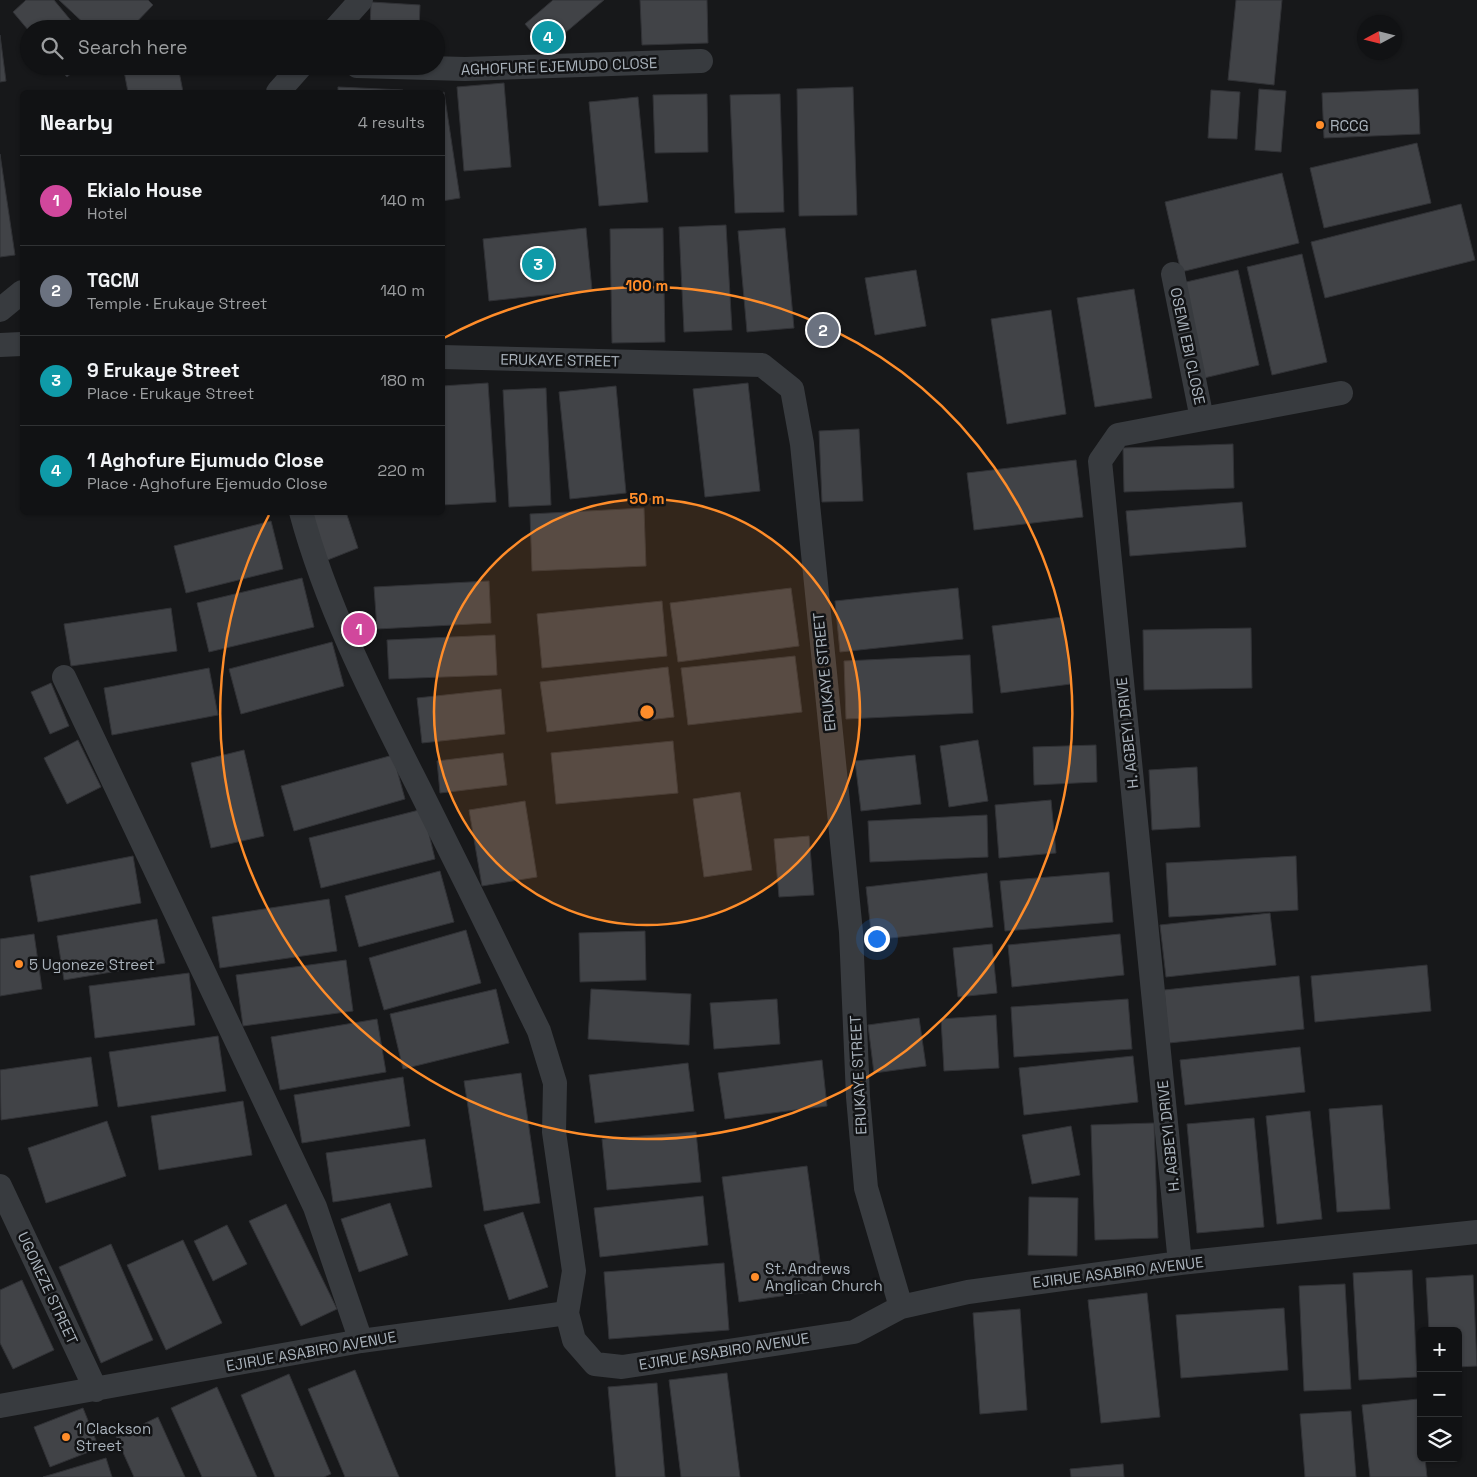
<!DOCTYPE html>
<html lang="en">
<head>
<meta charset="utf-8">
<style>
  body { margin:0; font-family:"Space Grotesk",sans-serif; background:#1e2022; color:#f1f3f6 }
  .controls { position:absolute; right:15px; bottom:15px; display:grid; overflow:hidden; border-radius:8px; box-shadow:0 1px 4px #0004 }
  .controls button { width:45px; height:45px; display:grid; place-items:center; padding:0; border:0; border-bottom:1px solid #303234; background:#111214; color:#f1f3f6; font:25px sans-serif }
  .compass { position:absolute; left:1357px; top:15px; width:45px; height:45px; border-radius:50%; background:#111214; box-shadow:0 1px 4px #0004; rotate:263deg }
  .you { position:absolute; left:876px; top:938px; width:18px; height:18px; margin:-12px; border:4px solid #fff; border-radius:50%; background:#1a73e8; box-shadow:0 0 0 8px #1a73e833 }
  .badge { display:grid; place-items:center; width:32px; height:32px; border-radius:50%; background:#1a73e8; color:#fff; font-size:16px; font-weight:700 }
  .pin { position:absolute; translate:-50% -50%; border:2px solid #fff; box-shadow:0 1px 5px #0006 }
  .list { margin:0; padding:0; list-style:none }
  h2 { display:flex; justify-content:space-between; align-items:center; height:65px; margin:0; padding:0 20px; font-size:21px }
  h2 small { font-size:16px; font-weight:400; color:#9c9ea0 }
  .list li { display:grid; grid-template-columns:32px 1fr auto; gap:15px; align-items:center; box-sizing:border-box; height:90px; padding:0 20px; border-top:1px solid #303234 }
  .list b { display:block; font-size:19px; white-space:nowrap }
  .list p { margin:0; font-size:16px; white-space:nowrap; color:#9c9ea0 }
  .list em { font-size:16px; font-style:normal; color:#9c9ea0 }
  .icon { flex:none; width:28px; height:28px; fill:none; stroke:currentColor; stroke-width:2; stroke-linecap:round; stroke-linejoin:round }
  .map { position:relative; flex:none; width:1477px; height:1477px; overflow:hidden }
  .search { position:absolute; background:#111214; box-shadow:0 1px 4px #0004; left:20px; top:20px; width:425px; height:55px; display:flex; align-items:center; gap:12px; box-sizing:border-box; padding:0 18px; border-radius:28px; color:#9c9ea0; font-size:19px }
  .panel { position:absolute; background:#111214; box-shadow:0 1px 4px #0004; left:20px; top:90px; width:425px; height:425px; border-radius:8px }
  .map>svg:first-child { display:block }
  .building { fill:#414347; stroke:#313236 }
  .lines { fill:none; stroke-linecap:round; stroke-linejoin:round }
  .minor { stroke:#383b3f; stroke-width:24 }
  .ring { fill:none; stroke:#ff8d2a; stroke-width:2.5 }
  .poi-dot { fill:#ff8d2a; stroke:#121315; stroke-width:2 }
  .labels { text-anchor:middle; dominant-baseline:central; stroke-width:5; stroke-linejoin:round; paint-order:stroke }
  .street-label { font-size:15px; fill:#a9b2bb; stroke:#121315 }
  .poi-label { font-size:15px; fill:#a9b2bb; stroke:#121315; text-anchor:start }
  .centre { fill:#ff8d2a; stroke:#121315; stroke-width:2.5 }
  .ring-label { font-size:15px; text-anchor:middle; font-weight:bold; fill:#ff8d2a; stroke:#121315; stroke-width:5; stroke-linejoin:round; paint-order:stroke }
</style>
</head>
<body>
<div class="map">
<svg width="1477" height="1477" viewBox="0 0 1477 1477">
  <rect width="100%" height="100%" fill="#17181a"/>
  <!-- building -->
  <path class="building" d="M26,0H54L78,29H29V31L13,12Z
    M59,0H148L153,5L130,29H90Z
    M553,0H604L546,49L525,24Z
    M640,0H707L708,43L642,45Z
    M1236,0H1282L1274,85L1228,80Z
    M371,2L420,5L419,29H370Z
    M0,35L6,81L0,82Z
    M57,66H80L67,77Z
    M123,66H178L183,92H128Z
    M504,83L511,167L464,171L457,87Z
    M338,87L403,90L402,92H338Z
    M853,87L857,215L799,216L797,89Z
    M1259,89L1286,91L1281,152L1255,150Z
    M1418,89L1420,134L1324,138L1322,93Z
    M1211,90L1240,92L1237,139L1208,138Z
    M444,92L460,198L442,201V93Z
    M707,94L708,152L655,153L653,95Z
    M780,94L784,212L735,213L730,95Z
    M638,97L648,202L599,206L589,102Z
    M1417,143L1431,203L1324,228L1310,168Z
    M0,154L15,255L0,257Z
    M1282,173L1299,243L1181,272L1165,202Z
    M1461,204L1475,260L1325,298L1311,242Z
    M726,225L732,330L684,332L679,227Z
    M586,228L592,290L489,301L483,239Z
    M663,228L665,342L612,343L610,229Z
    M785,228L794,328L747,332L738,231Z
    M1302,254L1327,362L1272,375L1247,267Z
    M916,270L926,326L875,335L865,278Z
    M1238,270L1259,365L1204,378L1182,283Z
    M1134,289L1152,398L1095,407L1077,298Z
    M1051,310L1066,414L1007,424L991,319Z
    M488,383L496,502L442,505V386Z
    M748,383L760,491L705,497L693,389Z
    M616,386L626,493L570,499L559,392Z
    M546,388L551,505L509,507L503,390Z
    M859,429L863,501L822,502L819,431Z
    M1233,444L1234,488L1124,492L1123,448Z
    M1076,460L1083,517L974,530L967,473Z
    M1242,502L1246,547L1130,556L1126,511Z
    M644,508L646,566L532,571L530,514Z
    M312,512H346L358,548L325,561Z
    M271,521L283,569L186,593L174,546Z
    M302,578L314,627L209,652L197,603Z
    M489,581L491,623L377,629L374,587Z
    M791,588L799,646L678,662L670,603Z
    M958,588L963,639L840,652L835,601Z
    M662,601L667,656L542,668L537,614Z
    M171,608L177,651L71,666L64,624Z
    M1062,617L1071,684L1001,693L992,626Z
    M1251,628L1252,688L1144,690L1143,630Z
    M495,635L497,675L389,679L387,640Z
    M332,642L344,686L241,714L229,669Z
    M970,655L973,713L846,719L844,661Z
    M795,656L802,712L688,725L681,668Z
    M668,667L674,717L547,732L540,682Z
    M209,668L218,715L112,735L104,688Z
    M51,683L69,726L50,734L31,692Z
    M501,689L505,734L422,743L417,698Z
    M78,740L101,787L67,804L44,758Z
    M978,740L988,801L949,807L940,746Z
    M673,741L678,793L556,804L551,753Z
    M1096,745L1097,782L1034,785L1033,747Z
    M244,750L264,836L211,848L191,763Z
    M503,753L507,785L440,793L437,761Z
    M393,755L405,799L294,831L281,786Z
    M915,755L921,804L861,811L855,761Z
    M1197,767L1200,827L1152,830L1149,770Z
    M740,792L752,870L704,877L693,799Z
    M1051,800L1056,853L999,858L995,805Z
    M525,801L537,877L482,886L469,810Z
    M423,809L435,859L321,888L309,838Z
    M987,815L988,857L870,862L868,821Z
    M809,836L814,895L779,897L774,839Z
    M133,856L141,903L38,922L30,876Z
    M1296,856L1298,910L1169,917L1166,863Z
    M440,871L454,922L359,947L345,896Z
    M1109,872L1113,922L1005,931L1000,881Z
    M987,873L993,927L872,940L866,887Z
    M329,899L337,951L220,968L212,917Z
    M1270,913L1276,965L1166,977L1160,925Z
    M157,919L165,963L64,980L57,936Z
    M466,930L481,983L384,1010L369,958Z
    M645,931L646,980L580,982L579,933Z
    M34,934L42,989L0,996V939Z
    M1120,934L1124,975L1012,987L1008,945Z
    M992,944L997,993L958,997L953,948Z
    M346,960L353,1011L243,1026L236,975Z
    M1427,965L1431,1011L1315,1022L1311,976Z
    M189,973L195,1025L95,1038L89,986Z
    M1299,976L1304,1029L1169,1043L1164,990Z
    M496,989L509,1043L403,1069L390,1014Z
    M591,989L691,994L689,1045L588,1039Z
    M777,999L780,1044L714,1049L710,1003Z
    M1128,999L1132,1049L1014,1057L1011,1007Z
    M996,1015L999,1068L944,1071L941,1019Z
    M919,1018L926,1066L874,1073L868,1025Z
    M377,1019L386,1072L280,1090L271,1037Z
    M218,1036L226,1091L118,1107L109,1052Z
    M1300,1047L1305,1092L1185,1105L1180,1060Z
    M1133,1056L1138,1102L1024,1115L1019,1068Z
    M91,1057L98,1106L1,1120L0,1070Z
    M822,1060L827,1106L725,1119L718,1073Z
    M688,1063L694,1111L595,1123L589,1075Z
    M521,1073L540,1203L484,1211L464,1081Z
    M403,1077L410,1126L302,1143L294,1095Z
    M243,1101L252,1155L159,1170L151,1116Z
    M1382,1105L1390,1209L1337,1212L1329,1109Z
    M1310,1111L1322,1219L1277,1224L1266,1116Z
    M1254,1118L1264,1227L1197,1233L1187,1124Z
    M107,1121L126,1176L46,1203L28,1148Z
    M1154,1123L1158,1238L1095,1240L1091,1125Z
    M1071,1126L1080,1175L1032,1184L1022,1135Z
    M696,1132L701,1182L607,1190L602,1139Z
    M425,1139L432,1187L333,1202L326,1153Z
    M807,1166L824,1290L739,1302L722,1177Z
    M703,1196L708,1245L600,1257L594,1208Z
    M1029,1197L1078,1198L1077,1256L1028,1255Z
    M390,1203L408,1255L359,1272L341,1219Z
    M286,1204L337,1309L301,1326L249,1221Z
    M523,1212L548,1287L509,1300L484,1225Z
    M227,1225L247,1264L213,1281L194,1241Z
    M183,1240L222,1323L166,1350L127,1265Z
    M111,1244L153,1340L101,1363L59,1267Z
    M724,1263L729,1330L609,1339L604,1272Z
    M1412,1270L1417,1377L1359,1380L1353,1273Z
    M1473,1275L1477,1366L1458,1367V1331H1429L1426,1278Z
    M22,1280L54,1350L13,1369L0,1343V1290Z
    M1345,1284L1351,1389L1304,1391L1299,1286Z
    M1147,1293L1160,1417L1101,1423L1088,1300Z
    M1284,1308L1288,1370L1181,1378L1176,1315Z
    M1020,1309L1027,1410L980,1414L973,1313Z
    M355,1370L399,1477H345L308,1389Z
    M727,1373L740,1477H681L669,1380Z
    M289,1374L331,1474L324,1477H275L241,1395Z
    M657,1383L665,1477H616L608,1387Z
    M217,1387L257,1477H202L171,1408Z
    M1418,1399L1421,1458H1425L1427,1477H1370L1362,1405Z
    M83,1408L99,1448L50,1467L34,1427Z
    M1351,1411L1356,1477H1305L1300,1414Z
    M158,1417L185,1477H134L116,1437Z
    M106,1458L112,1477H43Z
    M1123,1464L1124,1477H1071L1070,1469Z"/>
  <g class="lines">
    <!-- minor -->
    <path class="minor" d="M335,29L361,0
      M357,66L465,69L701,61
      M278,92L301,66
      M1173,274L1202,419
      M0,310L22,292
      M0,345L22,344
      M442,357L762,365L792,389L802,444L851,932L858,1097L866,1188L901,1307
      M301,512C327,609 375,701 420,790C460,870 500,951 539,1031L555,1083L554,1132L574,1271L567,1313L574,1340L595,1364L622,1367L854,1332L901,1307L968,1292L1180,1263L1477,1232
      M64,677L315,1207L361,1341
      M0,1186L96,1390
      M1180,1263L1100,461L1118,435L1341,393
      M0,1406L361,1341L567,1313"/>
  </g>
  <!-- distance rings -->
  <circle cx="647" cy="712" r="213" fill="#ff8d2a" fill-opacity=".12"/>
  <g class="ring">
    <circle cx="647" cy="712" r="213"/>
    <path d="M444 338A426 426 0 1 1 269 515"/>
  </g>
  <!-- markers -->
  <g class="poi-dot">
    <circle cx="1320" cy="125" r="5"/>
    <circle cx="19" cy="964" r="5"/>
    <circle cx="755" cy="1277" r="5"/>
    <circle cx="66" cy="1437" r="5"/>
  </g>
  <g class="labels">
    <!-- street labels -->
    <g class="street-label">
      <text transform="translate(559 66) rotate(-2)">AGHOFURE EJEMUDO CLOSE</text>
      <text transform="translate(1188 346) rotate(78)">OSEMI EBI CLOSE</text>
      <text transform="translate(560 360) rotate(1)">ERUKAYE STREET</text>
      <text transform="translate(824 672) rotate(-96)">ERUKAYE STREET</text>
      <text transform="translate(1127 733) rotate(-96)">H. AGBEYI DRIVE</text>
      <text transform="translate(858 1075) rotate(-93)">ERUKAYE STREET</text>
      <text transform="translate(1168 1136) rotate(-96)">H. AGBEYI DRIVE</text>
      <text transform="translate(1118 1272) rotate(-7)">EJIRUE ASABIRO AVENUE</text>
      <text transform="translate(48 1288) rotate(65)">UGONEZE STREET</text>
      <text transform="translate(311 1351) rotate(-10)">EJIRUE ASABIRO AVENUE</text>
      <text transform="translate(724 1351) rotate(-9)">EJIRUE ASABIRO AVENUE</text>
    </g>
    <!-- poi labels -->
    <g class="poi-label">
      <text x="1330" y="125">RCCG</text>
      <text x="29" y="964">5 Ugoneze Street</text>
      <text x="765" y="1268">St. Andrews<tspan x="765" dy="17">Anglican Church</tspan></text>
      <text x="76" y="1428">1 Clackson<tspan x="76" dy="17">Street</tspan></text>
    </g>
  </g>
  <circle cx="647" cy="712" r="8" class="centre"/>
  <g class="ring-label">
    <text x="647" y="291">100 m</text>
    <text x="647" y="504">50 m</text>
  </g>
</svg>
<div class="controls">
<button>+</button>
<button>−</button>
<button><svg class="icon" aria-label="layers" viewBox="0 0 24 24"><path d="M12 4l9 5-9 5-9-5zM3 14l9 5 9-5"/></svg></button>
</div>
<svg class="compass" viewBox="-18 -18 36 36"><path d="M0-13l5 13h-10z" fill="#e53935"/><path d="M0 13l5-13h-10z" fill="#9c9ea0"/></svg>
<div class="you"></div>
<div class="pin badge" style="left:359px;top:629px;background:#d1479c">1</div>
<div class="pin badge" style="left:823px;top:330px;background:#6b7280">2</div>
<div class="pin badge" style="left:538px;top:264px;background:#0f9aa8">3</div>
<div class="pin badge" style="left:548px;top:37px;background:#0f9aa8">4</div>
<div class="search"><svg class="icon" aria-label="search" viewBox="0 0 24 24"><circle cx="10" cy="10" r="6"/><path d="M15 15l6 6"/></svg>Search here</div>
<section class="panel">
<h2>Nearby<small>4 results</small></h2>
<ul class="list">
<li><span class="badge" style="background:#d1479c">1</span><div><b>Ekialo House</b><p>Hotel</p></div><em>140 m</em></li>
<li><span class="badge" style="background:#6b7280">2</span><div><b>TGCM</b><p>Temple · Erukaye Street</p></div><em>140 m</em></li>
<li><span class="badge" style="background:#0f9aa8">3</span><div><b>9 Erukaye Street</b><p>Place · Erukaye Street</p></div><em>180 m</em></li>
<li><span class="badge" style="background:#0f9aa8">4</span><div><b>1 Aghofure Ejumudo Close</b><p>Place · Aghofure Ejemudo Close</p></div><em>220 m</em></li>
</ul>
</section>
</div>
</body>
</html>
